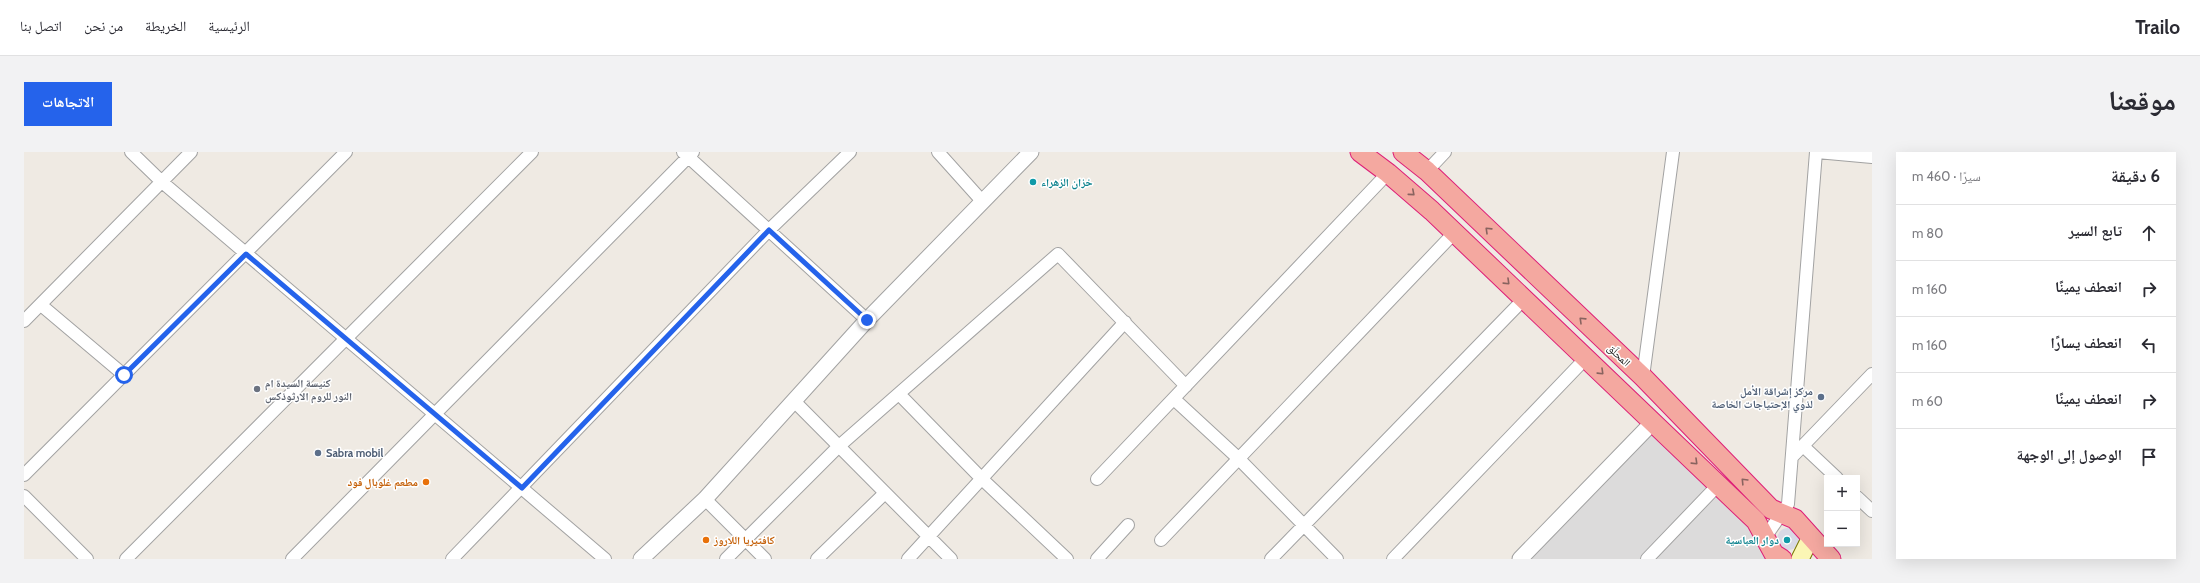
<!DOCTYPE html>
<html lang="ar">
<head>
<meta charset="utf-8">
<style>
  body { margin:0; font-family:Cabin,"Noto Naskh Arabic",sans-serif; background:#f2f2f3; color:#2b2b33; direction:rtl }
  .controls { position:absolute; right:12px; bottom:12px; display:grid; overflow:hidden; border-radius:0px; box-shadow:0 4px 16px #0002 }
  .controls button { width:36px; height:36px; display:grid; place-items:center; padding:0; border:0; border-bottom:1px solid #e1e1e2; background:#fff; color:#2b2b33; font:20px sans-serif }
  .stop { position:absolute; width:12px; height:12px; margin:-9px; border:3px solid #2563eb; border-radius:50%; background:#fff }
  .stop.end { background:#2563eb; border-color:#fff; box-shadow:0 1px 4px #0008 }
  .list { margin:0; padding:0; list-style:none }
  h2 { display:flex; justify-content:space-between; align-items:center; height:52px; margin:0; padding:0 16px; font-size:17px }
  h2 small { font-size:13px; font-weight:400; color:#7c7c81 }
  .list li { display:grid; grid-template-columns:26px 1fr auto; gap:12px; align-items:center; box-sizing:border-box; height:56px; padding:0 16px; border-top:1px solid #e1e1e2 }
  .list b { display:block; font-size:15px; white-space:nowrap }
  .list em { font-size:13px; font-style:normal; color:#7c7c81 }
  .icon { flex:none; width:22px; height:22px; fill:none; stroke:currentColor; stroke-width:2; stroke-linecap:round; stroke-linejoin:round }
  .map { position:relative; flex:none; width:1848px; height:407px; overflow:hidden; direction:ltr; border-radius:0px }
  header { display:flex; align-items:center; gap:24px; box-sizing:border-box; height:56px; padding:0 20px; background:#fff; border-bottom:1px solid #e1e1e2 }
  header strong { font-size:19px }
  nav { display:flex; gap:22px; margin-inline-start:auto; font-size:14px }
  .intro { display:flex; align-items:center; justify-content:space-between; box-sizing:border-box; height:96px; padding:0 24px }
  h1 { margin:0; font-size:28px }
  .button { padding:10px 18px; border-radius:0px; background:#2563eb; color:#fff; font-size:14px; font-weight:700 }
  main { display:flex; gap:24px; padding:0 24px }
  aside { flex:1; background:#fff; border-radius:0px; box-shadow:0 4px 16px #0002 }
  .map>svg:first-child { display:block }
  .residential { fill:#dcdbdb }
  .plaza { fill:#d8d9e5 }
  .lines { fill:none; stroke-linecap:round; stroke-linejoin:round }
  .minor-casing { stroke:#a2a2a2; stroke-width:14 }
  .tertiary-casing { stroke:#a2a2a2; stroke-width:17 }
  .secondary-casing { stroke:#787602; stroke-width:19 }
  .trunk-casing { stroke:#de1f78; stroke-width:21 }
  .minor { stroke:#fff; stroke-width:12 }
  .tertiary { stroke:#fff; stroke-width:15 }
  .secondary { stroke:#fbf6b5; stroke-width:17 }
  .trunk { stroke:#f4a8a0; stroke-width:19 }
  .oneway { stroke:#89635f }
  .route { stroke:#2563eb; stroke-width:5 }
  .culture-dot { fill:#0f9aa8; stroke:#fff; stroke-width:1.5 }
  .worship-dot { fill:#6b7280; stroke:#fff; stroke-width:1.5 }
  .service-dot { fill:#5c6f8a; stroke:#fff; stroke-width:1.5 }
  .food-dot { fill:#e8710a; stroke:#fff; stroke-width:1.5 }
  .labels { text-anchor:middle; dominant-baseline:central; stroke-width:3; stroke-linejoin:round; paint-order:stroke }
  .culture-label { font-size:11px; font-weight:bold; fill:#0d838f; stroke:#fff; text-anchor:start }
  .street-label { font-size:11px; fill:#1e1e1e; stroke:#fff }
  .worship-label { font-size:11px; font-weight:bold; fill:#5b616d; stroke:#fff; text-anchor:start }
  .service-label { font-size:11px; font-weight:bold; fill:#4e5e75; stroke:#fff; text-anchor:end }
  .food-label { font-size:11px; font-weight:bold; fill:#c56008; stroke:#fff; text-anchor:end }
</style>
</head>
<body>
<header>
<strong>Trailo</strong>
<nav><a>الرئيسية</a><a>الخريطة</a><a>من نحن</a><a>اتصل بنا</a></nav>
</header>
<div class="intro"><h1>موقعنا</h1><a class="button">الاتجاهات</a></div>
<main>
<aside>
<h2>6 دقيقة<small>سيرًا · 460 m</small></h2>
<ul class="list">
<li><svg class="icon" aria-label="ahead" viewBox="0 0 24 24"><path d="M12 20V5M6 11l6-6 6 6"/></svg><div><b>تابع السير</b></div><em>80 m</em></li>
<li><svg class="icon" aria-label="right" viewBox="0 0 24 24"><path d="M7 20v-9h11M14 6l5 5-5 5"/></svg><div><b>انعطف يمينًا</b></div><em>160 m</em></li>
<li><svg class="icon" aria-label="left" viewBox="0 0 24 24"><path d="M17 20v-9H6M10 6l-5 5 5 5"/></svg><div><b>انعطف يسارًا</b></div><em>160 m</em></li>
<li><svg class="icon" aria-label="right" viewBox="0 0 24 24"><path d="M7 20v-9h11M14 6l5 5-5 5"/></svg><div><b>انعطف يمينًا</b></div><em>60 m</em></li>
<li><svg class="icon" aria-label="arrive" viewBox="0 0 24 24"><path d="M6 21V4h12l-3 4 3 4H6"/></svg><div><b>الوصول إلى الوجهة</b></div></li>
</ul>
</aside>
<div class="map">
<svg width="1848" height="407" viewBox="0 0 1848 407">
  <rect width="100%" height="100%" fill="#efeae3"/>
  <!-- residential -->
  <path class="residential" d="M1629,270L1760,407H1496Z"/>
  <!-- plaza -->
  <path class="plaza" d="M1753 387a11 11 0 1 1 22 0a11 11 0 1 1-22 0Z"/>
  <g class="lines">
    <defs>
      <path id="minor" d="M107,0L138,30L581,407
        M659,0L843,168
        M914,0L958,49
        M1793,0L1848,5
        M1403,19L1421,0
        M17,153L100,223
        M0,169L167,0
        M1619,225L1649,0
        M876,243L958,327L1043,407
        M1150,247L1214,306L1313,407
        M770,249L927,407
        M1779,294L1813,326
        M1769,304L1848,222
        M0,323L322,0
        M1073,327L1364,21
        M0,344L63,407
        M1833,345L1848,359
        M681,347L741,407
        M1742,384L1764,352L1792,0
        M1137,388L1431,80
        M102,407L508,0
        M268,407L669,0
        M428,407L745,78L826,0
        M702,407L814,295L1034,102L1162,234
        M793,407L861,341
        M884,407L1101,170
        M1073,407L1104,373
        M1247,407L1500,147
        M1369,407L1562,206
        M1623,407L1694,333"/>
      <path id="tertiary" d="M617,407L681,347L843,168L1007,0
        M1496,407L1629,270"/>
      <path id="secondary" d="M1776,407L1787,385"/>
      <path id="trunk" d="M1336,0L1364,21L1408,59L1732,369L1750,402L1758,407
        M1379,0L1403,19L1619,225L1747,357L1771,367L1807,407"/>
    </defs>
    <!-- minor casing -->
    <use href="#minor" class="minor-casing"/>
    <!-- tertiary casing -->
    <use href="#tertiary" class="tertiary-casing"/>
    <!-- secondary casing -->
    <use href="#secondary" class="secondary-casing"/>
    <!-- trunk casing -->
    <use href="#trunk" class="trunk-casing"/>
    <!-- minor -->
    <use href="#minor" class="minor"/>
    <!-- tertiary -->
    <use href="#tertiary" class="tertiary"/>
    <!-- secondary -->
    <use href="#secondary" class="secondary"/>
    <!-- trunk -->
    <use href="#trunk" class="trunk"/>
  </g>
  <!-- one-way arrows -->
  <defs><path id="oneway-chevron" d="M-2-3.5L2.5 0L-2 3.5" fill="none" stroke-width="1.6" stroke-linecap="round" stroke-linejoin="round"/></defs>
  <g class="oneway">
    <use href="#oneway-chevron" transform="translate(1388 41) rotate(41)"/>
    <use href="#oneway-chevron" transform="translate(1464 78) rotate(-136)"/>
    <use href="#oneway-chevron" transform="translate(1483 130) rotate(44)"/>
    <use href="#oneway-chevron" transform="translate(1558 168) rotate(-136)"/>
    <use href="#oneway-chevron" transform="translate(1577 220) rotate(44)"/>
    <use href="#oneway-chevron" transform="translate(1671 310) rotate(44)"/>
    <use href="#oneway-chevron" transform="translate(1720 329) rotate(-134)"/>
  </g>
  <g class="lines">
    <!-- route -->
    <path class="route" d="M100,223L222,102L498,336L745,78L843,168"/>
  </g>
  <!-- markers -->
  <g class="culture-dot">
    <circle cx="1009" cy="30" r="4"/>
    <circle cx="1763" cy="388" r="4"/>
  </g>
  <circle class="worship-dot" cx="233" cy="237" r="4"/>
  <g class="service-dot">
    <circle cx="1797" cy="245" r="4"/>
    <circle cx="294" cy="301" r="4"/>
  </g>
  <g class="food-dot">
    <circle cx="402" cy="330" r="4"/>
    <circle cx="682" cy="388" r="4"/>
  </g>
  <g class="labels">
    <!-- culture labels -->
    <g class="culture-label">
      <text x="1017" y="30">خزان الزهراء</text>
      <text x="1755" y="388" text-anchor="end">دوار العباسية</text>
    </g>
    <!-- street labels -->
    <g class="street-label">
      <text transform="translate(1595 203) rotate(44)">المحلّق</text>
    </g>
    <!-- worship labels -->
    <g class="worship-label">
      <text x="241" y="231">كنيسة السيدة ام<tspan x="241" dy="13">النور للروم الارثوذكس</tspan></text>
    </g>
    <!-- service labels -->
    <g class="service-label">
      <text x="1789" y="239">مركز إشراقة الأمل<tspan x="1789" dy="13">لذوي الإحتياجات الخاصة</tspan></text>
      <text x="302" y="301" text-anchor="start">Sabra mobil</text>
    </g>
    <!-- food labels -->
    <g class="food-label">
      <text x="394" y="330">مطعم غلوبال فود</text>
      <text x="690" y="388" text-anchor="start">كافتيريا اللاروز</text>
    </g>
  </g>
</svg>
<div class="controls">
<button>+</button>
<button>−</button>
</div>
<div class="stop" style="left:100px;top:223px"></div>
<div class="stop end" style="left:843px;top:168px"></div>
</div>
</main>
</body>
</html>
